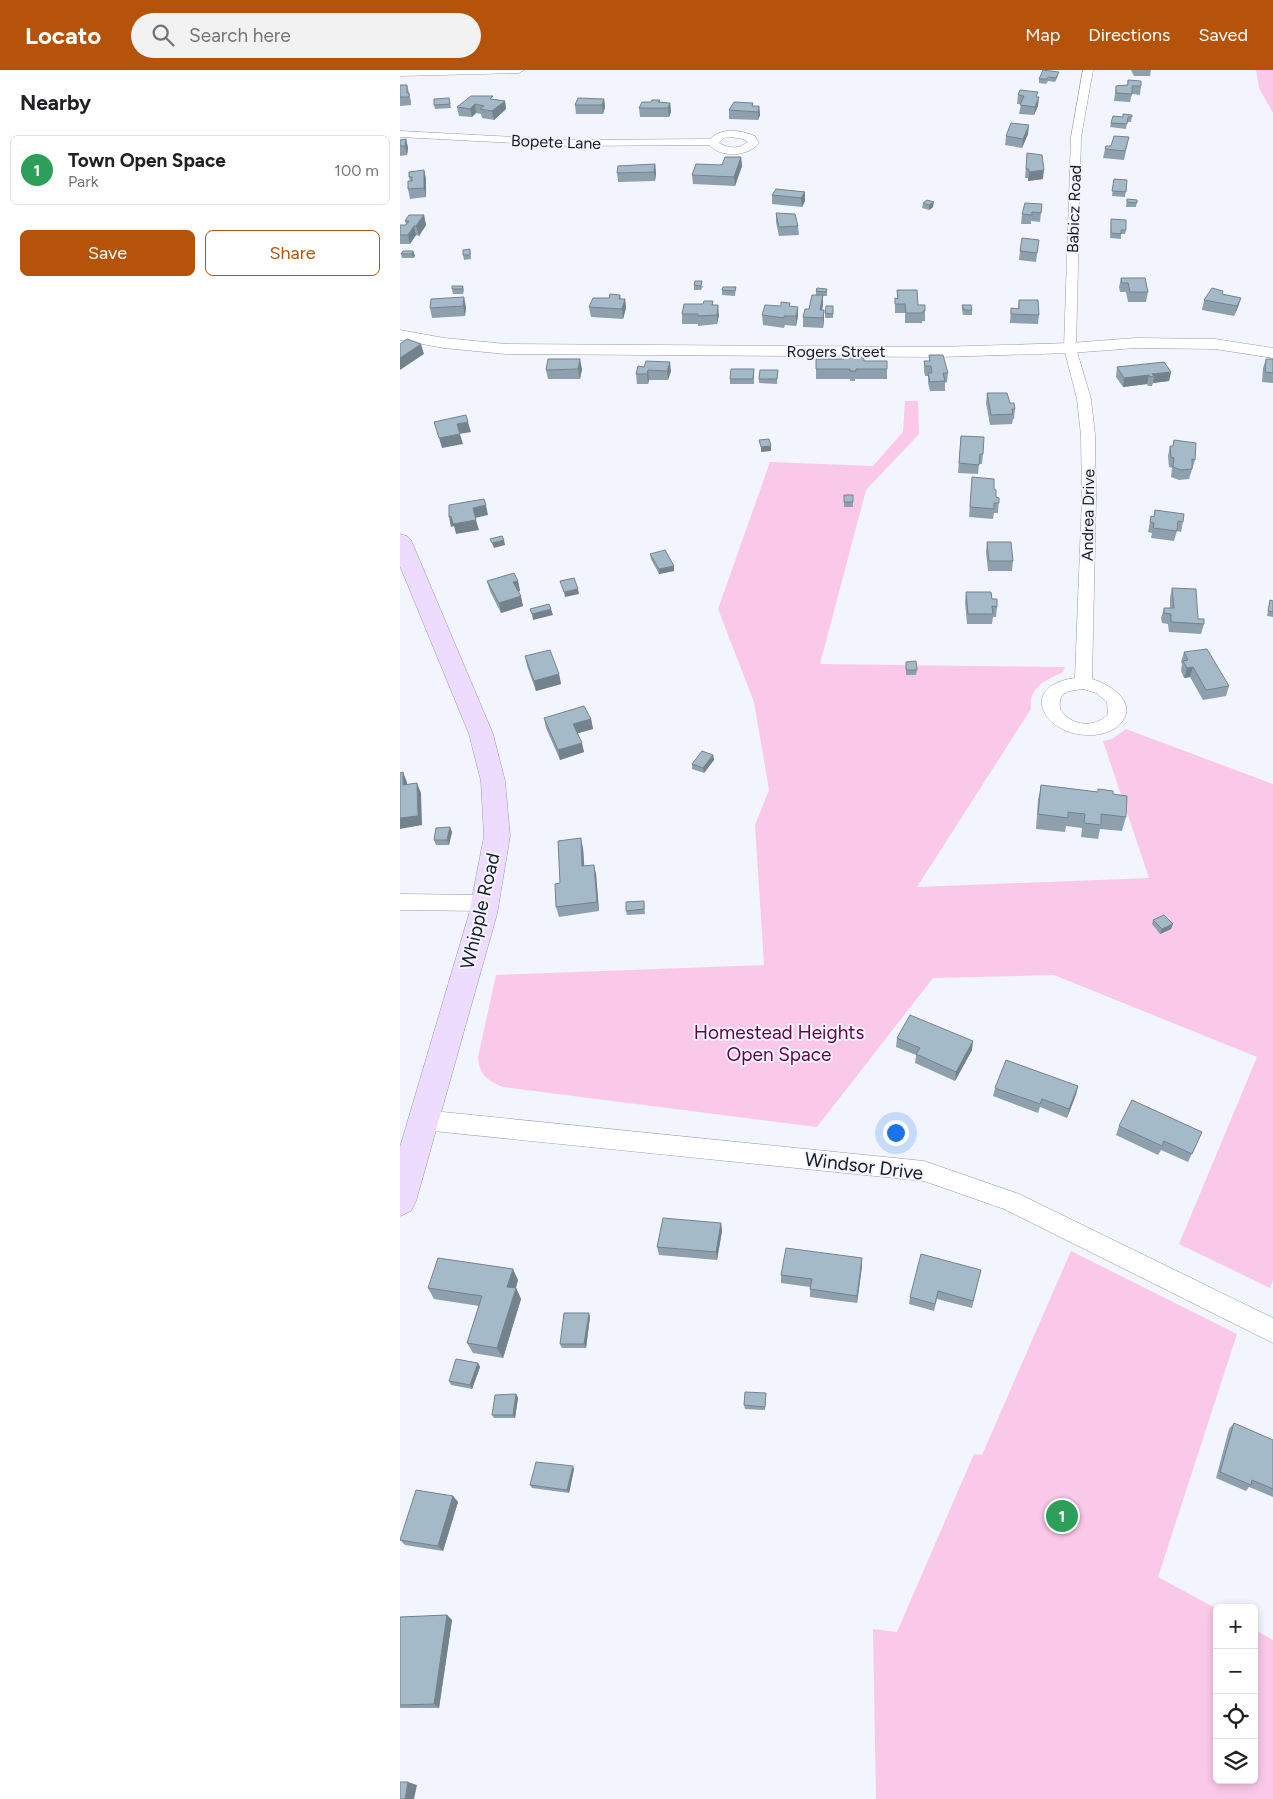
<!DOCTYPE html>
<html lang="en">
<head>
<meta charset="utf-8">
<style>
  body { margin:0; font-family:Figtree,sans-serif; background:#f2f2f2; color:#202124 }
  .controls { position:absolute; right:15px; bottom:15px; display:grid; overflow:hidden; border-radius:8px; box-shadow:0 2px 8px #0003 }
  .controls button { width:45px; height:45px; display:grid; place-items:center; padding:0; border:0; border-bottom:1px solid #e0e0e0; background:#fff; color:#202124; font:25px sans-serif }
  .you { position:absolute; left:495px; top:1062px; width:18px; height:18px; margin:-12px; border:4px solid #fff; border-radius:50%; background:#1a73e8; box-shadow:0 0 0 8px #1a73e833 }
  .badge { display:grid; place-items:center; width:32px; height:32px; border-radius:50%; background:#b45309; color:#fff; font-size:16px; font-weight:700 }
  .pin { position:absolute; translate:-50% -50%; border:2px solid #fff; box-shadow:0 1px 5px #0006 }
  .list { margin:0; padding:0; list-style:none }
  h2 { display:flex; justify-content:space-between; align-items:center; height:65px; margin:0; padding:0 20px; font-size:21px }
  h2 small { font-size:16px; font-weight:400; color:#757577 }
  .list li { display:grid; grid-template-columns:32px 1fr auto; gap:15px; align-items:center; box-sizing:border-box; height:70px; margin:0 10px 10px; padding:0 10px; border:1px solid #e0e0e0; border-radius:8px }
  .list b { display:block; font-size:19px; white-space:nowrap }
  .list p { margin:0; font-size:16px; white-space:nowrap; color:#757577 }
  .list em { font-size:16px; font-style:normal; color:#757577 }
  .actions { display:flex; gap:10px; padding:15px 20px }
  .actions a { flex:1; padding:11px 0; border:1px solid #b45309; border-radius:8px; text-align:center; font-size:18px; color:#b45309 }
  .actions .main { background:#b45309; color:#fff }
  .icon { flex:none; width:28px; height:28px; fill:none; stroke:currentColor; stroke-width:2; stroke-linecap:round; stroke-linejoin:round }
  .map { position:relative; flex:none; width:873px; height:1729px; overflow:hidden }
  header { display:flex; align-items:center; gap:30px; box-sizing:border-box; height:70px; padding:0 25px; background:#b45309; color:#fff }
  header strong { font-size:24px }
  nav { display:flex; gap:28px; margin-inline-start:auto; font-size:18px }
  .search { width:350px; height:45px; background:#f2f2f2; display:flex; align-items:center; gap:12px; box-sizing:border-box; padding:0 18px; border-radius:28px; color:#757577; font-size:19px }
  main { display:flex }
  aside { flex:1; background:#fff }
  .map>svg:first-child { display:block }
  .green { fill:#fac8e8 }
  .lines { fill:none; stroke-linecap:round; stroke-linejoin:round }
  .minor-casing { stroke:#9399ae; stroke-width:1 }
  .tertiary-casing { stroke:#9399ae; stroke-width:1 }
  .secondary-casing { stroke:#9399ae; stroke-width:1 }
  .minor { fill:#fff; fill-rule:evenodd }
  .tertiary { fill:#fff; fill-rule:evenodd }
  .secondary { fill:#eedcff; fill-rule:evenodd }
  .wall { fill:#8ea0ad }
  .shaded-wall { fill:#74828d }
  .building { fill:#a5bac9; stroke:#74828d }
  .labels { text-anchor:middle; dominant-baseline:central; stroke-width:4; stroke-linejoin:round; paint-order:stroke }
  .far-street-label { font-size:16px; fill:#181a22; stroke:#f2f5fe }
  .street-label { font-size:19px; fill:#181a22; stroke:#f2f5fe }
  .park-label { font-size:19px; fill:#62004e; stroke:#f2f5fe }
</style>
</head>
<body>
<header>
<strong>Locato</strong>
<div class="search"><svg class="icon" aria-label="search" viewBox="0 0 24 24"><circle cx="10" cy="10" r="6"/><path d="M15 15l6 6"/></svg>Search here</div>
<nav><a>Map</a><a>Directions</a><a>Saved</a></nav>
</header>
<main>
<aside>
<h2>Nearby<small></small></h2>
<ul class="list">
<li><span class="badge" style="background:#2e9e5b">1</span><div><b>Town Open Space</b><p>Park</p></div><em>100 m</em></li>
</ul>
<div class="actions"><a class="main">Save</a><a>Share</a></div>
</aside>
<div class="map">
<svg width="873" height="1729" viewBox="0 0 873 1729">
  <rect width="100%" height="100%" fill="#f2f5fe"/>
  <!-- green -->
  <path class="green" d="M856,0H873V43L859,18Z
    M505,331H518L519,364L466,420L420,594L665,597L663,602C646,610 628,617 631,639L517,817L749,808L703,671L712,669L726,659L873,714V1210L870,1218L779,1174L857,987L654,905L533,908L417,1057L103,1017C88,1011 79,1005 78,987L96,905L364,895L355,755L369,720L354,632L318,539L370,392L473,396L503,362Z
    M671,1181L837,1264L758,1507L817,1539V1710H854V1559L873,1570V1729H476L473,1559L497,1562L574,1384L582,1385Z"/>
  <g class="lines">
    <defs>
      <path id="minor" d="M0,0H124L119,3L0,6Z
        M683,0H693L681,67L676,278L691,329L695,365L696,427L692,609C712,615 742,635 717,657C710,662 700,665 692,665C643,667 617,616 675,608L682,427L681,365L677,329L664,278L671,67ZM683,619L696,623L707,632L708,644C695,659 670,656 660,639C658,621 668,621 683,619Z
        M0,61L171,70L310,69C322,57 340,60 355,66L359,73C348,87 321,88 309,75L171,76L0,67ZM331,67L343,69L348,72C339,79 329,79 319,73L324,68Z
        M0,824L85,825L92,828L95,833L92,838L85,841L0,840Z
        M23,1040L524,1091L619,1124L873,1248V1273L604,1139L524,1111L23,1060L15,1057L12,1050L15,1043Z"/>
      <path id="tertiary" d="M0,260L44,268L106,274L539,277L670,273L736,268L815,269L873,278V288L815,279L736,278L670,283L539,287L106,284L44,278L0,270Z"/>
      <path id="secondary" d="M0,464L7,466L11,470L93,664L105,711L110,766L97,844L16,1131L11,1141L0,1146V1077L69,844L84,766L81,711L69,664L0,496Z"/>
    </defs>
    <!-- minor casing -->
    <use href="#minor" class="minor-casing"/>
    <!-- tertiary casing -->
    <use href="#tertiary" class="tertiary-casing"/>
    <!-- secondary casing -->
    <use href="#secondary" class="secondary-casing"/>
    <!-- minor -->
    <use href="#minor" class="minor"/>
    <!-- tertiary -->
    <use href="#tertiary" class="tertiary"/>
    <!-- secondary -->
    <use href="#secondary" class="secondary"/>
  </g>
  <!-- wall -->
  <path class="wall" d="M731,0H751L750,6H734Z
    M658,6L655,12L648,11L646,14L639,13V9Z
    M728,10L741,16L740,25L732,24L730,32L714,31L716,16L727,15Z
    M0,15H7L11,31V35L0,36Z
    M618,25L637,27L638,36L634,45L619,44L621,34H617Z
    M93,29L105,31L106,39L94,50L82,48L81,44L76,43L72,47L59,46L57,37Z
    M204,29L205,37L203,44H176L175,35Z
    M260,30V33H270L271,42L269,47H240L239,38L251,32Z
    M50,32L51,38L35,39L34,35Z
    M359,36L360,45L358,50L329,49V40Z
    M732,45L731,52H727L726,59L710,57L711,53L723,47Z
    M628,64L622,78L605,75L606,66Z
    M729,67L724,90L703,88L705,79Z
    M6,69L8,78L7,85L0,86V70Z
    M627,83L643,109L628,111V108H625Z
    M341,87L342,96L335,116L293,114L292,105Z
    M255,94L256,103L255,111L218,112L217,103Z
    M24,100L26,109V127L10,129L8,119L10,111L9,107Z
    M714,109L727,110L725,127L712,126Z
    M405,122V131L402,137L372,134V125Z
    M727,129L737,130L736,137H726Z
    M523,133L533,137L529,140L522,138Z
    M642,134L640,152L631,151V154H621L622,144Z
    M376,143L398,156L399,165L379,166L376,152Z
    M24,145L26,155L19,166L16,165L10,174H0V155H6V154L5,151Z
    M711,149L726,160L725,164H721V169L710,168Z
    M639,170L636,192L619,190L620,181Z
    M70,179L71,189L64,190L63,185Z
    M13,181L15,186L13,188H2L1,184Z
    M721,208L748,222L746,232H728L726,222H720L719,217Z
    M294,215L303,216L301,220H294Z
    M63,216L64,220L63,224H53L52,219Z
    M336,217L335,226L322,225V220Z
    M427,219V226H423L422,240L424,250L423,258L403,257V247L409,239L416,225V221Z
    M497,220L518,235L525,241V251H522V253H505V243H495V228L497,229Z
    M823,221L822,224L841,228L838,237L834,246L802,240L804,230Z
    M220,225L221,229H225L226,238L223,249L191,247L189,237L209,228Z
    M31,229L66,237L65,246L32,248L30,238Z
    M619,230L639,245L638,254L610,253L611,238L618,239Z
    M313,231V235L319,245L317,254L298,256V254H282V244L303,234Z
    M562,235L572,240V245H563L562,240Z
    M390,236L398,246L396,256L385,255L384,258L363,255L362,245Z
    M433,236V248H425V243Z
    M529,285L548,303L547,312L545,313V321H530L528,313V306H525L524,301V291H529Z
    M416,289L464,291L487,299V309H455V311H450V309H416Z
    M866,289H873V313L862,312L863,298Z
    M238,296L271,301L268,310H249L248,314H237L236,304Z
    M717,297L771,302L769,311L753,313L752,316H748L747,314L723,317L716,307Z
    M182,299L180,309H148L146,300Z
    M354,299V314H330V309Z
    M378,300L377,314L359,313V309Z
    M587,323L610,333L615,339L614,349H613L612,354L590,355L586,333Z
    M561,366L583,384L582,394H579L578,404L558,403Z
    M774,370L795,390L789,409L779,410L771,407L772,398L769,397L768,386L770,376H773Z
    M572,407L594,419L596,427L599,428L598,443H594L593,449L569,447Z
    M444,425H453V437H444Z
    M755,440L783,452L781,462L777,461L774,471L751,468L752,463L748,462L751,446L754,447Z
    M587,472L613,491L612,501H588L586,482Z
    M250,484L274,501L259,504L251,489Z
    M87,511H118L120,521L118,522L123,536L101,543L90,521Z
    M772,518L798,549L804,554L801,564L769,562L768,554L762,553L761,548L764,538H770V528Z
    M566,522L592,529L597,537L596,547H593L592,554H567L565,532Z
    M870,530L873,531V547L867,546Z
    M784,582L829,616L826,626L803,630L790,607L784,608L781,601L782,594L781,592Z
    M125,586L159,604L161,614L136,621L127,596Z
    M506,592L517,600L516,605H506Z
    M144,648L191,649L193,659L178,663L184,682L160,690L146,658Z
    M313,685L314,690L304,703L292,699V694Z
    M641,715L713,724L726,747L722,761L700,759L698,769L681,767L682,758L666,756L665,762L636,759L638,730Z
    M50,757L52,762L49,775H36L34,770Z
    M183,778L184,796L196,804L199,841L159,847L156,837L160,813Z
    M244,831L245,844L227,845L226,841Z
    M753,850L771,859L760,864L752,854Z
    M497,968L572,980L555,1011L515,993L516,985L496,977Z
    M678,1016L667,1048L640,1037L638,1043L593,1026L595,1018Z
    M719,1056L802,1062L788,1092L761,1080L758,1085L716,1065Z
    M321,1153L322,1161L317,1190L259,1185L257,1177Z
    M462,1188V1196L457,1233L410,1227V1217L381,1213V1205Z
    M581,1200L572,1238L537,1229L534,1241L509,1234L510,1227Z
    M118,1210L116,1218L121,1229L103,1288L73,1283L67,1273L79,1236L34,1229L28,1218Z
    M190,1247L186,1278H162L160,1274Z
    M78,1293L80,1297L72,1319L51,1315L49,1311Z
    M366,1323L365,1340L345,1339L344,1335Z
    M116,1324L118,1328L115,1348H94L92,1345Z
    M834,1353L873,1370V1427L849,1417L846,1421L816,1408L829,1359Z
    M174,1399L169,1423L132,1418L130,1415Z
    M53,1426L58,1432L43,1481L5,1475L0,1470Z
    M47,1545L52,1550L39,1638H0V1547Z"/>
  <!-- shaded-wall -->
  <path class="shaded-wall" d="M639,27L638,36L634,45L635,37Z
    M204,29L205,37L203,44L202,35Z
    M105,31L106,39L94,50L92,41Z
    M270,33L271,42L269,47L268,38Z
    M75,34L76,43L72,47L70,39Z
    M359,36L360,45L358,50V42Z
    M629,55L628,64L622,78L623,69Z
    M6,69L8,78L7,85L5,76Z
    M341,87L342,96L335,116L334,107Z
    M255,94L256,103L255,111L254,102Z
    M24,100L26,109V127L24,118Z
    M644,100L643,109L628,111L629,102Z
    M405,122V131L402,137L401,128Z
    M534,132L533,137L529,140V135Z
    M24,145L26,155L19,166L16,156Z
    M14,156L16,165L10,174L8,165Z
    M13,181L15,186L13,188L12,184Z
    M423,225V234L421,249L420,240Z
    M64,227L66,237L65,246L63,236Z
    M841,228L838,237L834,246L837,236Z
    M225,229L226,238L223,249L222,239Z
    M318,235L319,245L317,254V245Z
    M398,237V246L396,256V246Z
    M424,240V250L423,258V248Z
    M21,274L24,284L0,300V288Z
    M180,289L182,299L180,309L178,299Z
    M270,292L271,301L268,310L267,301Z
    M248,300L249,310L248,314L247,304Z
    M771,302L769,311L753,313L754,306L752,304Z
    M749,305L747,314L723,317L724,308Z
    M68,352L71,362L59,364L57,354Z
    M60,364L63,374L42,378L39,368Z
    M371,376V381L361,382V377Z
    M86,435L88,445L75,448L73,438Z
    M51,446L76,450L79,460L56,464L54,456L51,457L49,447Z
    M104,470L105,475L94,478L92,473Z
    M274,496V501L259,504V499Z
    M118,511L120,521L116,522L113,512Z
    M178,519L179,524L165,527L164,522Z
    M121,526L123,536L101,543L99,533Z
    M151,539L153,545L133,550L132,544Z
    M793,597L790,607L784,608L787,598Z
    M159,604L161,614L136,621L134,611Z
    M191,649L193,659L175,664L173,654Z
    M182,673L184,682L160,690L158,680Z
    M313,685L314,690L304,703L303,698Z
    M3,702L7,712V725L3,715Z
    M17,713L21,723L22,755L0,759V748Z
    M50,757L52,762L49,775L47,770Z
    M181,768L183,778L185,806L182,796Z
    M194,795L196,804L199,841L197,832Z
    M773,854L771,859L760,864L762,859Z
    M573,971L572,980L555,1011L556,1002Z
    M678,1016L676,1025L667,1048L669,1039Z
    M321,1153L322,1161L317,1190L316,1182Z
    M462,1188V1196L457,1233V1226Z
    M113,1199L118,1210L113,1228L107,1217Z
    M116,1218L121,1229L103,1288L97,1278Z
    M189,1243L190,1247L186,1278L184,1274Z
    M78,1293L80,1297L72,1319L70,1315Z
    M116,1324L118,1328L115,1348L113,1345Z
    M173,1396L174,1399L169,1423L167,1420Z
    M53,1426L58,1432L43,1481L38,1476Z
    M47,1545L52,1550L39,1638L34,1634Z
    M8,1712L17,1715L14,1729H5Z"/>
  <!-- building -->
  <path class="building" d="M643,0L659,2L656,8L648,7L647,9H639Z
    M728,10L741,11V16H732V24L716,23V16L728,15Z
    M0,15H7V23H9V27H0Z
    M620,20L638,22L636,27H639L635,37L620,35L624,26L618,25Z
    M71,26H93L90,29L105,31L92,41L80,39L84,36L75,34L70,39L57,37Z
    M49,28L50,34L34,35V29Z
    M178,28L204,29L202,35H175Z
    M252,30H260L258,32L270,33L268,38H239L242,32H251Z
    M334,32L353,33L352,36H359L358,42L329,40Z
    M723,44L732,45V47H728L727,54L711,53L713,46L723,47Z
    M611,53L629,55L623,69L606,66Z
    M714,66L729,67L725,81L705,79L706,76H711Z
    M6,69L5,76H0V70Z
    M627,83L642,85L644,100L629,102V99H626Z
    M325,87H341L334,107L292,105L296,94L322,95Z
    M255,94L254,102L217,103L218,96Z
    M24,100V118L8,119V111H12V107H9V102Z
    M714,109L727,110L726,122L712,121Z
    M376,119L405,122L401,128L372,125Z
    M727,129L737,130V133L727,132Z
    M527,130L534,132L529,135L523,133Z
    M625,133L642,134L641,143L632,142V145L622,144Z
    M376,143L395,144L398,156L379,157Z
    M9,145H24L16,156H14L8,165H0V155H6L9,151H5Z
    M711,149L726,150V160H721V164L711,163Z
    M622,168L639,170L637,183L620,181Z
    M70,179V185H63V180Z
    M3,181H13L12,184H1Z
    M721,208H745L748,222H730L728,213H722Z
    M295,211H302L301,216L294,215Z
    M52,216H63L62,219H52Z
    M323,217H336L335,221L322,220Z
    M417,218L427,219L426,222L416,221Z
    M812,218L823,221L822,224L841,228L837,236L804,230Z
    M497,220H517L518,235H525V241H523V243H506L505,234H495V228L498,229Z
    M210,224L220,225L219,229H225L222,239L189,237L193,228H209Z
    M412,225H423L420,240H424L423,248L403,247L405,239H409Z
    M64,227L63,236L30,238L31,229Z
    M619,230H638L639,245L611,244V238L619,239Z
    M304,231H313L312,235H318L317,245L298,246V244H282L284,234H303Z
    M381,232L390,233L389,236L398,237L396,246H384V248L362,245L365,235L381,236Z
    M562,235H571L572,240H564Z
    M426,236H433V244L425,243Z
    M7,269L21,274L0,288V274Z
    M529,285H543L548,303H543L545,311L530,312L528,303H532L531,296H525L524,291H530Z
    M444,286L464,288V291H487V299H456V301H450V299H416V289H444Z
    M148,289H180L178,299L146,300Z
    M866,289H873V303L865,302Z
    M246,291L270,292L267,301L248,300L247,304H236L238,296L244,297Z
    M764,292L771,302L752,304L754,306L750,307L749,305L724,308L717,297Z
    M331,299H354L353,309H330Z
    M360,300H378L377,309H359Z
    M587,323H607L610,333H614L615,339H612L613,344L591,345Z
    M66,345L68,352L57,354L60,364L39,368L34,352Z
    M561,366L584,367L583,384H580L579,395L559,393Z
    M369,369L371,376L361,377L359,370Z
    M774,370L796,373L795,390L792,389V399L781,400L773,397L774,388L771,387L770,376H773Z
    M572,407L594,409V419L596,420V427L599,428V433H594V439L570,437Z
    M444,425H453V432H444Z
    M84,429L86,435L73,438L76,450L53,454L51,446L49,447V435Z
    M755,440L784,444L783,452L778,451L777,461L753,458L754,453L750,452L751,446L754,447Z
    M102,466L104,470L92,473L90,469Z
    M587,472H611L613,491H589Z
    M265,480L274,496L259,499L250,484Z
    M114,503L118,511L113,512L121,526L99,533L87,511Z
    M174,508L178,519L164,522L160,511Z
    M772,518L796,519L798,549H804V554L771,552V544L764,543V538H774Z
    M566,522H591L592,529H597V537L592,536L593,544H568Z
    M870,530L873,531V542L868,541Z
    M149,534L151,539L132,544L130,539Z
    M807,579L829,616L806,620L793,597L787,598L783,591L788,590L784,582Z
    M150,580L159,604L134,611L125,586Z
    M516,591L517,600H506V592Z
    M184,636L191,649L173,654L182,673L158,680L144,648Z
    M302,681L313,685L303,698L292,694Z
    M3,702V715L17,713L18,746L0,748V703Z
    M641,715L698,722V719L713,721V724L727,726L726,747L701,744V755L684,753L685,744L668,742V748L638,744Z
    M50,757L47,770H34L36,758Z
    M181,768L182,796L194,795L197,832L156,837L155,814L160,813L158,771Z
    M244,831V839L226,841V832Z
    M764,845L773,854L762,859L753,850Z
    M510,945L573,971L556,1002L516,984L520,978L497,968Z
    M606,990L678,1016L669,1039L642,1029L640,1034L595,1018Z
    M732,1030L802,1062L792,1084L764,1071L762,1076L719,1056Z
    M263,1148L321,1153L316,1182L257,1177Z
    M386,1178L462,1188L457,1226L410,1219L412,1209L381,1205Z
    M521,1184L581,1200L573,1231L538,1221L535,1234L510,1227Z
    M38,1188L113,1199L107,1217L116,1218L97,1278L67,1273L82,1226L28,1218Z
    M164,1243H189L184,1274H160Z
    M56,1289L78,1293L70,1315L49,1311Z
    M345,1322L366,1323L365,1337L344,1335Z
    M116,1324L113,1345H92L95,1325Z
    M834,1353L873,1370V1419L852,1410L851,1415L820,1402Z
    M136,1392L173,1396L167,1420L130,1415Z
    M16,1420L53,1426L38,1476L0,1470Z
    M47,1545L34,1634L0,1635V1547Z
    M0,1712H8L5,1729H0Z"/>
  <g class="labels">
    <!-- far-street labels -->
    <g class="far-street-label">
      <text transform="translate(156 72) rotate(2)">Bopete Lane</text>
      <text transform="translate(674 139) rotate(-88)">Babicz Road</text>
      <text x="436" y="281">Rogers Street</text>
      <text transform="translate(688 445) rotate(-89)">Andrea Drive</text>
    </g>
    <!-- street labels -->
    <g class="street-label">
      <text transform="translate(80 841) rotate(-77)">Whipple Road</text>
      <text transform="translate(464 1096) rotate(7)">Windsor Drive</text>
    </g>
    <!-- park labels -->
    <g class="park-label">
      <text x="379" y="962">Homestead Heights<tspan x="379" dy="22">Open Space</tspan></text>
    </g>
  </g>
</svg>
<div class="controls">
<button>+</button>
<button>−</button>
<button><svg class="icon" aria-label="locate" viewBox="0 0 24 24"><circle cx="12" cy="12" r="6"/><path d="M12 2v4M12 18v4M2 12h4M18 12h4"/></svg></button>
<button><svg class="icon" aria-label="layers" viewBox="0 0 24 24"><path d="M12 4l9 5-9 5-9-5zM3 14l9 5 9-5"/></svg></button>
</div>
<div class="you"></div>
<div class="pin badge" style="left:662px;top:1446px;background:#2e9e5b">1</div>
</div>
</main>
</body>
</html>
